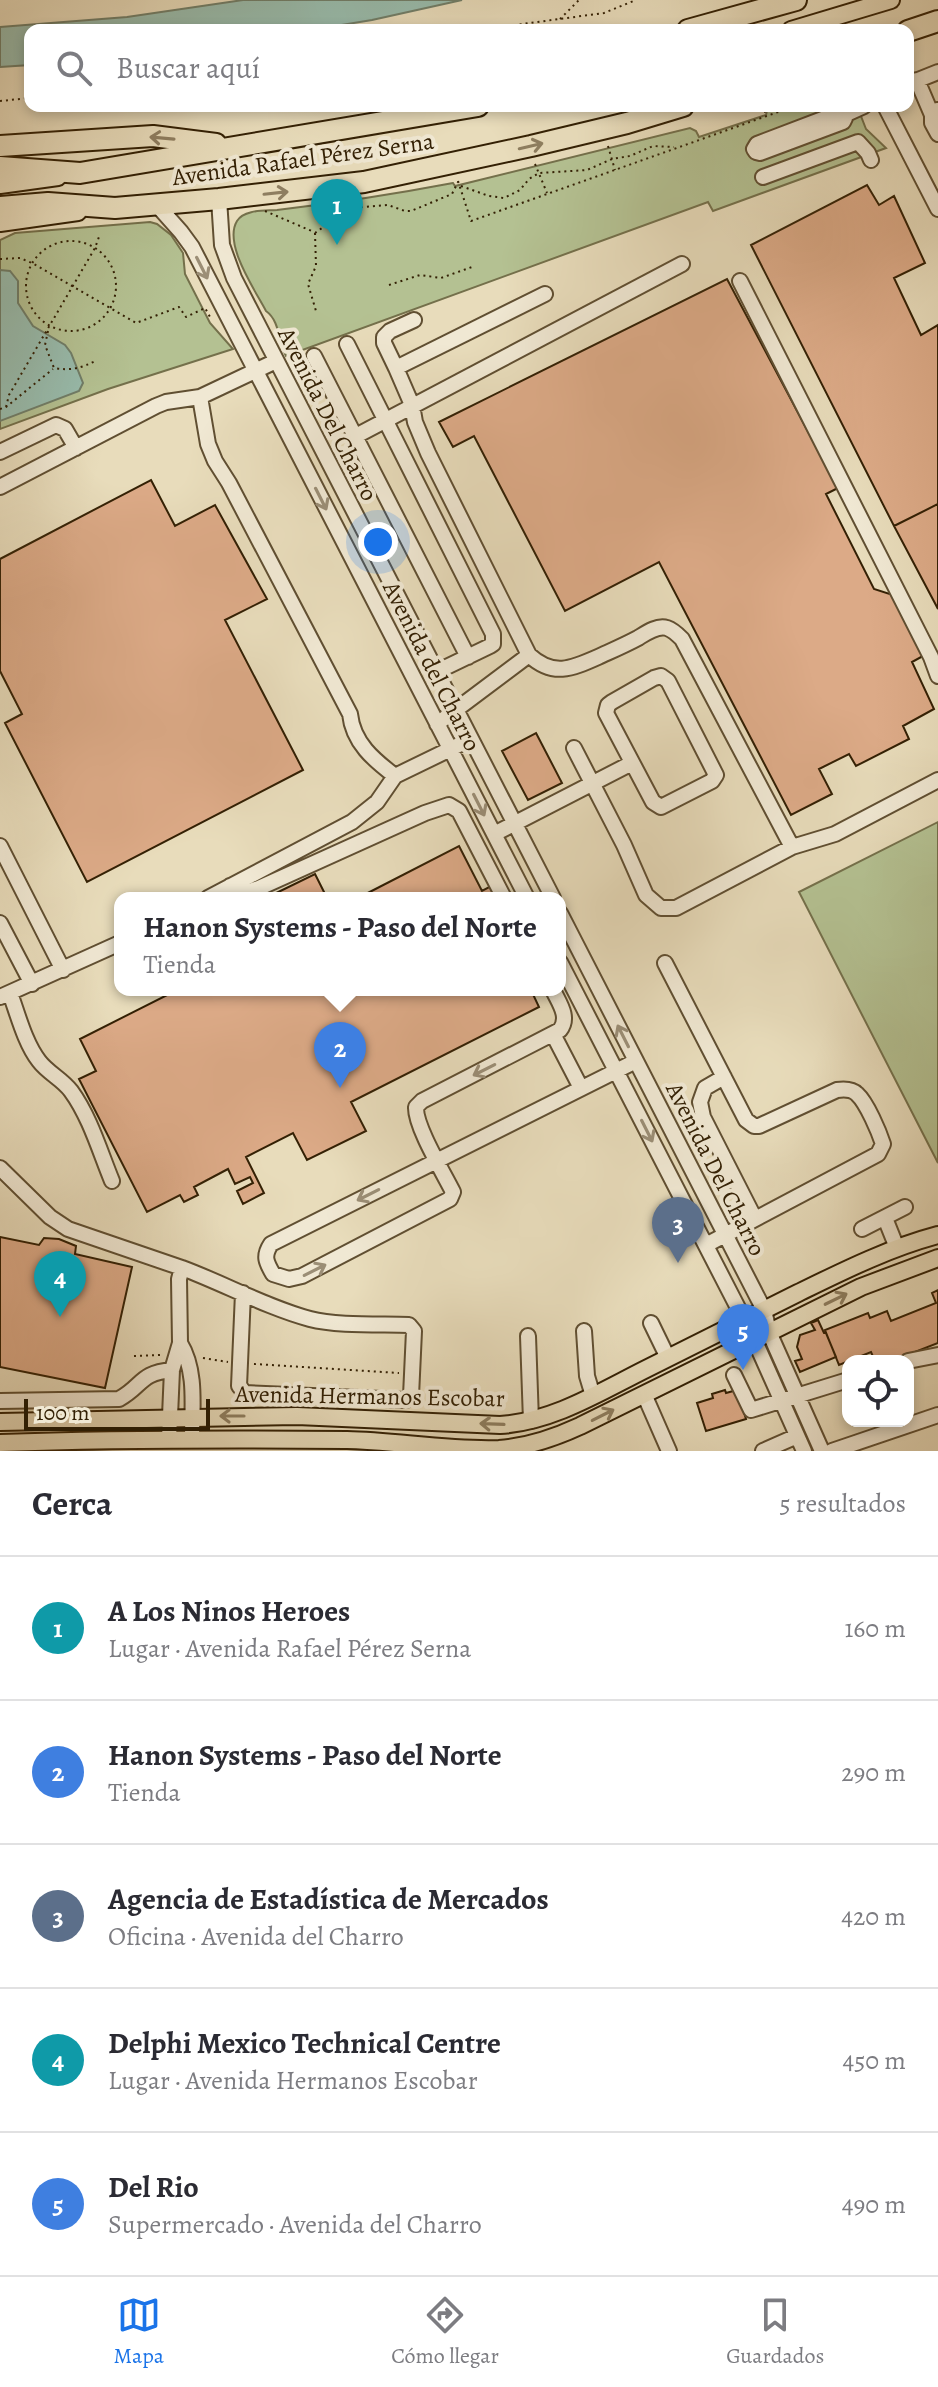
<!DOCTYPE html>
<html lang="es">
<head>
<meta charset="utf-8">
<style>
  body { margin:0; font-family:Alegreya,serif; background:#f7f7f7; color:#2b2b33 }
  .controls { position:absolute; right:24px; bottom:24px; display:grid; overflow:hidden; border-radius:16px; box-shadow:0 4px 12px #0003 }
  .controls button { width:72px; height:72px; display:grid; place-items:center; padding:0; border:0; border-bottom:2px solid #e1e1e2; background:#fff; color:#2b2b33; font:40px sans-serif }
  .scale { position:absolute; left:24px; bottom:20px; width:186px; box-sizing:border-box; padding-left:8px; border:4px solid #332004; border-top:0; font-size:22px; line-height:28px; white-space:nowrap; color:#332004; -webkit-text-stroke:6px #f0e8d3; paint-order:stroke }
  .you { position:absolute; left:378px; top:542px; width:28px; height:28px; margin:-20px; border:6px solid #fff; border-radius:50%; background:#1a73e8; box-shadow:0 0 0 12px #1a73e833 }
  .badge { display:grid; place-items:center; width:52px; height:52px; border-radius:50%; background:#1a73e8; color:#fff; font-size:26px; font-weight:700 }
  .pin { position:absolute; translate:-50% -66px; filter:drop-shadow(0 2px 4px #0008) }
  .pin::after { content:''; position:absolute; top:42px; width:28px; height:24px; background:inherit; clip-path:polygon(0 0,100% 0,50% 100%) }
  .popup { position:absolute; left:114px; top:892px; width:452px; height:104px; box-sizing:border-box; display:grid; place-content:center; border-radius:16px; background:#fff; filter:drop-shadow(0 2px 6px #0005); font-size:26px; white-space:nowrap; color:#7c7c81 }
  .popup b { font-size:30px; color:#2b2b33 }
  .popup::after { content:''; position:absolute; left:50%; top:100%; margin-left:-16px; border:16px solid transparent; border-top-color:#fff }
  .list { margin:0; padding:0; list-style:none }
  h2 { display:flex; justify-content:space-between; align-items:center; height:104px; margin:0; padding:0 32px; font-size:34px }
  h2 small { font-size:26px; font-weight:400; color:#7c7c81 }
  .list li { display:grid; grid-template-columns:52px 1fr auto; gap:24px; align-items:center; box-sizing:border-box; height:144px; padding:0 32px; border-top:2px solid #e1e1e2 }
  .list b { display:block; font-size:30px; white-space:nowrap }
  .list p { margin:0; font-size:26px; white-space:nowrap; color:#7c7c81 }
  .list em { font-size:26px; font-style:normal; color:#7c7c81 }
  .icon { flex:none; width:44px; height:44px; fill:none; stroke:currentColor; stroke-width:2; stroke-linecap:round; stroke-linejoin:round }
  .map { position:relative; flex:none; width:938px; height:1451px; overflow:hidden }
  .search { position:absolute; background:#fff; box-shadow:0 4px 12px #0003; left:24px; right:24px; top:24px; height:88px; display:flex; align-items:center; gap:20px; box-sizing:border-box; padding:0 28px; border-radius:16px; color:#7c7c81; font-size:30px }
  .sheet { height:824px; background:#fff }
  nav { display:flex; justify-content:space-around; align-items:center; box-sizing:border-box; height:112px; border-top:2px solid #e1e1e2; background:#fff; font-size:22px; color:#7c7c81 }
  nav a { display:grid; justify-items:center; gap:4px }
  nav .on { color:#1a73e8 }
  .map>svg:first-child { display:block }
  .green { fill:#b4c192; stroke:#74704b; stroke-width:2 }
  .water { fill:#98bcad; stroke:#707e69; stroke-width:2 }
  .building { fill:#dcaa87; stroke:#332004; stroke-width:2 }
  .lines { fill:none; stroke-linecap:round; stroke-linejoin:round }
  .minor-casing { stroke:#604f32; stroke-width:18 }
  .major-casing { stroke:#332004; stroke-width:20 }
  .highway-casing { stroke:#332004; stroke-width:24 }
  .path { stroke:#332004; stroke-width:2; stroke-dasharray:2 4; stroke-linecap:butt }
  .minor { stroke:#f0e8d3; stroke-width:14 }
  .major { stroke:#e8dcbb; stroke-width:16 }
  .highway { stroke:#e8dcbb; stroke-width:20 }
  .oneway { stroke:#8e7e60 }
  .oneway2 { stroke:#9b8e76 }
  .labels { text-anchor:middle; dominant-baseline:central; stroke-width:8; stroke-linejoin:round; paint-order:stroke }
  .street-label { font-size:24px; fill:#332004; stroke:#f0e8d3 }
</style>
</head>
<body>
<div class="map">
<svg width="938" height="1451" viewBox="0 0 938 1451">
  <rect width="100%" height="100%" fill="#e8dcbb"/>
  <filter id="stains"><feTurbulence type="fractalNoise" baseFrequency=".0025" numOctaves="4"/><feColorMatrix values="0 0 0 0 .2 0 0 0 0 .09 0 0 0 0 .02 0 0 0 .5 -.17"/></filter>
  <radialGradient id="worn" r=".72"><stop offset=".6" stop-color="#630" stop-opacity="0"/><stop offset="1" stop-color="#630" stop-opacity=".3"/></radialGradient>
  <!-- green -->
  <path class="green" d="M768,106H857L866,129L886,148L713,211L708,202L286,356C278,341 280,321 266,311C255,290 223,244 237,221C244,209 266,211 277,210C337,203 395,194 453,183L455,186L690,128L696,131L699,137L766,115Z
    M150,222L157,224L171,235L183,253L185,274L210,323L233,349L108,389L0,429V240L15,233Z
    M938,822V1163L799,892Z"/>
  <!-- water -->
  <path class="water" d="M243,0H462L372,20L311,30H30V65L0,67V27L127,17Z
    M0,270L10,271L18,281V303L33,326L65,345L71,353L83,383L79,391L0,421Z"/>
  <!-- building -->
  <path class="building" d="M867,185L879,205L894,196L925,263L894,278L921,335L938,325V504L894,526L751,245Z
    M727,279L838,488L826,494L874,589L893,595L923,656L912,662L934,709L903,726L909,739L856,766L849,754L819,769L832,794L791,815L659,562L565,611L474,436L453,447L439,422Z
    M151,480L175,526L215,505L267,599L225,620L303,770L87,882L5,723L22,714L0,671V559Z
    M938,504V609L894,526Z
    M536,733L562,783L528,800L502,751Z
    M459,846L482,891L493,885L498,894L490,898H358Z
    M315,874L326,896L323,898H266Z
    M177,990H531L539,1007L351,1102L366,1131L307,1160L293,1133L246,1157L264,1193L243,1204L237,1191L253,1183L250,1177L235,1184L228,1169L194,1187L198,1195L184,1202L180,1195L147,1212L79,1079L96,1071L80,1039Z
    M0,1237L39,1245L44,1238L59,1239L76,1246L75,1254L132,1267L105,1388L0,1367Z
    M938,1290V1343L892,1361H875L871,1352L839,1365L825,1330L868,1313L870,1318L887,1311L891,1321L936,1303L932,1293Z
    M818,1320L824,1333H826L836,1357L800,1372L795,1361L802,1359L797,1347L800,1335L815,1330L811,1323Z
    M725,1390L726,1393L737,1390L746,1419L706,1431L697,1403L713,1398L712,1394Z"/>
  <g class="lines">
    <defs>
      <path id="minor" d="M917,80L932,115
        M908,84L938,72
        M885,106L938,209
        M937,110L932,115V123L938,134
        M841,112L845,118L843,122L760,153L756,152L754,149L757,144Z
        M844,115L864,106
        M763,177L858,142L868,153L871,160
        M219,199L222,245L234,278L553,898
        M157,205L181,232L192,247L527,898
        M740,281L931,657L938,676
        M347,344L493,634V644L490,646L436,672
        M314,356L468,657
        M396,368L384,343V337L390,331L414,320
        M200,397L208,444L215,461L229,483L350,714C353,743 374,760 395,776
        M354,437L682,264
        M0,452L56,425L65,429L76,448
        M0,487L156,406L166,402L200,397L276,361
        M529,655L428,453L415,422L412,405L396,368L545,294
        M661,676L668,681L716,775L712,781L661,807L653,802L606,713L608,705L612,702L654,678Z
        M437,724L529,655C553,677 571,669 598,657C611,651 625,645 638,638C646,633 657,625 667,628C673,630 678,635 682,639L792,847L835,834L938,780
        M574,748L624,845L646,895L661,908H676L792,847
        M494,834L632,763
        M0,846L63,970
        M230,886L250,891L259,888L425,813L449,805L459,811L504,898
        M208,898L352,822L377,802L395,776L471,739
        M560,913L764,1310L769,1332L822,1451
        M0,923L32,984
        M560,962L754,1339L804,1451
        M665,963L746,1120L754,1126H759L837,1090C844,1089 852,1089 857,1094C867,1103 879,1132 883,1144L878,1154L706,1245
        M553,990C559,1003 570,1017 560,1030L422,1101L416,1107C415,1126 443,1172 453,1192L450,1199L302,1276L289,1279L273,1274C266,1262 263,1256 271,1244L636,1061
        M10,993C18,1015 25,1043 39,1061C48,1073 62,1079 71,1091C90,1117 100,1152 112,1181
        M0,997L120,943
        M553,1034L581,1088
        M724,1077L705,1088L700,1102L703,1117L755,1219
        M0,1168L50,1217L68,1229L182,1268L179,1279L180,1343L172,1370L169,1439
        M885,1218L897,1248
        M862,1229L905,1207
        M182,1268C225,1284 266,1307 310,1319C337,1326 380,1324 409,1325L414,1331L411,1396L406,1400L245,1393L239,1386L243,1293
        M651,1323L668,1358
        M584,1331L587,1376L593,1396
        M528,1336L531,1421
        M180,1343C197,1371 192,1407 192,1439
        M908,1361L938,1355
        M734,1375L751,1410L848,1380
        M644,1394L669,1451
        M0,1401L119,1399C143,1386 139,1373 172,1370
        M763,1451L797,1436
        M832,1451L938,1415"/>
      <path id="major" d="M791,30L891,0
        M0,185L58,177
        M0,223L78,212
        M0,1422L297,1416L500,1425C552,1422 600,1392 646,1369C697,1344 747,1318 798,1293C843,1271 889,1248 938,1235
        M0,1443C116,1439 231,1439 347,1440C397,1441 448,1451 499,1449C527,1447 554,1438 580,1426L861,1287L938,1258"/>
      <path id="highway" d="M688,30L796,0
        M908,31L938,21
        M0,146L153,136L216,144
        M0,167L80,173L478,106
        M0,207L48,203L115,208L219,199L364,182L531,146L627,123L683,106"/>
    </defs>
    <!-- minor casing -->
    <use href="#minor" class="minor-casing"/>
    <!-- major casing -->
    <use href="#major" class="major-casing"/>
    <!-- highway casing -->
    <use href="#highway" class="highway-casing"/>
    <!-- path -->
    <path class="path" d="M560,19L579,0
      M478,30L604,13L636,0
      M0,101L30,98
      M764,112L779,106
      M608,146L615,170
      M535,164L547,193
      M458,181L471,221L795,106
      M461,186L489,196L504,198L520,190L529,179L539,173L587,170L612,159L630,156L653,146L674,147
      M265,211L314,232
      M315,233L350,208L388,205L405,211H411L452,194L458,182
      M315,233L316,266L308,284L316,311
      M26 286a45 45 0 1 1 90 0a45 45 0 1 1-90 0Z
      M0,259L20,258L32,263L136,323L179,307L186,317L205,308L210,317
      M389,285L420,275L441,278L472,267
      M48,331L45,345L54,368C71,371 82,368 97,360
      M6,407L9,395L95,248L100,234
      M0,409L6,407L53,369
      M134,1356L161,1355
      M203,1358L228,1362
      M254,1364L399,1373"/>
    <!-- minor -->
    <use href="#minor" class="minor"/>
    <!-- major -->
    <use href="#major" class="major"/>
    <!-- highway -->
    <use href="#highway" class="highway"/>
  </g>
  <!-- one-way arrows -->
  <defs><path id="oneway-shaft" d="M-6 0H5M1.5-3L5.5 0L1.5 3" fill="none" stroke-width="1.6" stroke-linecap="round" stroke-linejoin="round" transform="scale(2)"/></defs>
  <g class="oneway">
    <use href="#oneway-shaft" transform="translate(162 138) rotate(-175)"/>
    <use href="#oneway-shaft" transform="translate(531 146) rotate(-13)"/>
    <use href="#oneway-shaft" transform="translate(276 193) rotate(-6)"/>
    <use href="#oneway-shaft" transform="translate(836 1299) rotate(-26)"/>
    <use href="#oneway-shaft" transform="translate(603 1415) rotate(-27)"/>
    <use href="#oneway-shaft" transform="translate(232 1416) rotate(180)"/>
    <use href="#oneway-shaft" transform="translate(492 1424) rotate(-178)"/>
  </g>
  <g class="oneway2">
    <use href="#oneway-shaft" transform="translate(202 268) rotate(63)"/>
    <use href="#oneway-shaft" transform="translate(321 499) rotate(63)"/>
    <use href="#oneway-shaft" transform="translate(479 805) rotate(63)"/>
    <use href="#oneway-shaft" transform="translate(623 1036) rotate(-117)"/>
    <use href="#oneway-shaft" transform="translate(484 1070) rotate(153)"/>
    <use href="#oneway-shaft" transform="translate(647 1131) rotate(63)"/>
    <use href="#oneway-shaft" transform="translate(368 1195) rotate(153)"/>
    <use href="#oneway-shaft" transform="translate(315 1270) rotate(-27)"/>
  </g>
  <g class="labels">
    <!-- street labels -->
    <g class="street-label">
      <text transform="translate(303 159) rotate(-8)">Avenida Rafael Pérez Serna</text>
      <text transform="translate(328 414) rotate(63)">Avenida Del Charro</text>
      <text transform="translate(432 666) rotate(63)">Avenida del Charro</text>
      <text transform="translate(716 1169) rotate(63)">Avenida Del Charro</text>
      <text transform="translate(370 1396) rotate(1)">Avenida Hermanos Escobar</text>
    </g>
  </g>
  <rect width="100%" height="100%" filter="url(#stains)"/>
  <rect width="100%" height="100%" fill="url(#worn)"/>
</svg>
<div class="controls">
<button><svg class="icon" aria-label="locate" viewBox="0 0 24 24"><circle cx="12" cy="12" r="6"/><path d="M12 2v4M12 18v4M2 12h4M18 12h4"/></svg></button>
</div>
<div class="scale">100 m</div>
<div class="you"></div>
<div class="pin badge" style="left:337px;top:245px;background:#0f9aa8">1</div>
<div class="pin badge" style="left:340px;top:1088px;background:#3f7fe0">2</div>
<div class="popup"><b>Hanon Systems - Paso del Norte</b>Tienda</div>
<div class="pin badge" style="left:678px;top:1263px;background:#5c6f8a">3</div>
<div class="pin badge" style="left:60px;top:1317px;background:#0f9aa8">4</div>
<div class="pin badge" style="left:743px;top:1370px;background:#3f7fe0">5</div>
<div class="search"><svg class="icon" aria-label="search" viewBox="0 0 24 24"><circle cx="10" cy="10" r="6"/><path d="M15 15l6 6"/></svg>Buscar aquí</div>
</div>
<section class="sheet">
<h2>Cerca<small>5 resultados</small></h2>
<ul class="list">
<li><span class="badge" style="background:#0f9aa8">1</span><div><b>A Los Ninos Heroes</b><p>Lugar · Avenida Rafael Pérez Serna</p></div><em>160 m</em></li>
<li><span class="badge" style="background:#3f7fe0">2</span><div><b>Hanon Systems - Paso del Norte</b><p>Tienda</p></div><em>290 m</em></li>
<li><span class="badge" style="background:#5c6f8a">3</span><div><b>Agencia de Estadística de Mercados</b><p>Oficina · Avenida del Charro</p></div><em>420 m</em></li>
<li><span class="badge" style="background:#0f9aa8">4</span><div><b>Delphi Mexico Technical Centre</b><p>Lugar · Avenida Hermanos Escobar</p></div><em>450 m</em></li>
<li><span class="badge" style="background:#3f7fe0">5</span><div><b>Del Rio</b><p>Supermercado · Avenida del Charro</p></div><em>490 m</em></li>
</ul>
</section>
<nav>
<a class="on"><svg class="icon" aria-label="map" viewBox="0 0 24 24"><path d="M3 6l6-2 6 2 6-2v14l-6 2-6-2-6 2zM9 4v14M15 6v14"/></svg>Mapa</a>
<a><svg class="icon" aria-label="directions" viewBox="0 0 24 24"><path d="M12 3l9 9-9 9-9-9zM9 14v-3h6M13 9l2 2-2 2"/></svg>Cómo llegar</a>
<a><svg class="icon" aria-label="saved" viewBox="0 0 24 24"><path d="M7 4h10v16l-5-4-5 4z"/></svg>Guardados</a>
</nav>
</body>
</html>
